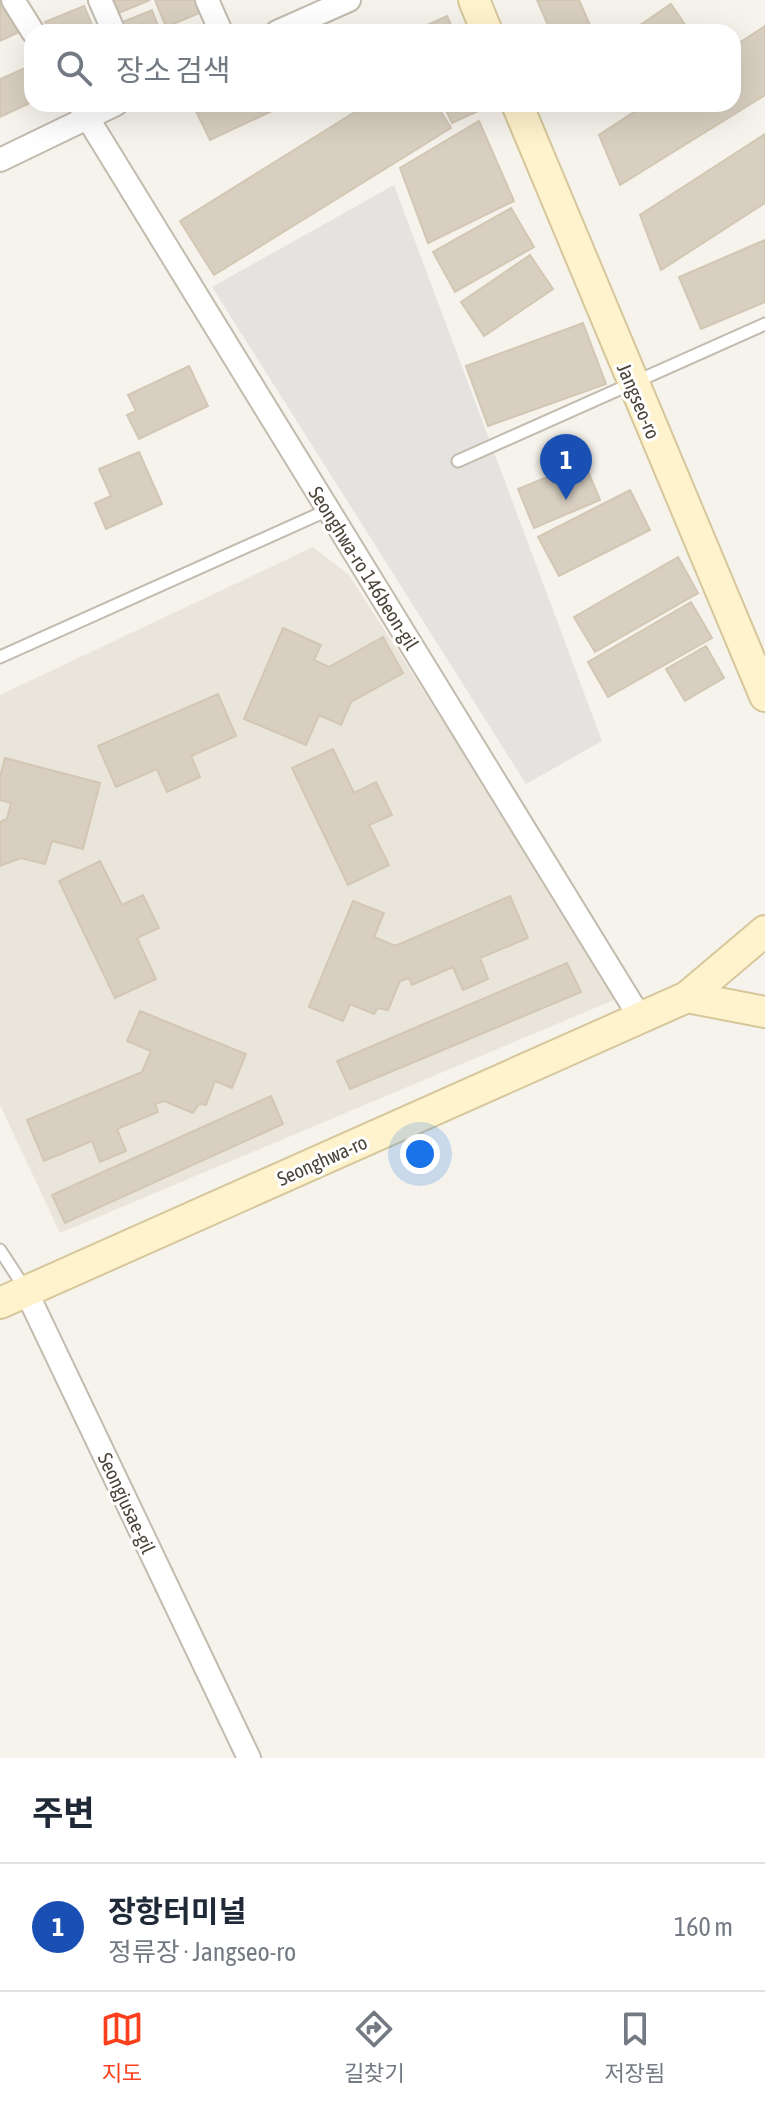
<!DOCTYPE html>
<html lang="ko">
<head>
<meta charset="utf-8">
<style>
  body { margin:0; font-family:"Asap Condensed","Noto Sans KR",sans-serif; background:#f2f2f3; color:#1f2937 }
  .you { position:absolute; left:420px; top:1154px; width:28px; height:28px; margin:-20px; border:6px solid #fff; border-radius:50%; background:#1a73e8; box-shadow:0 0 0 12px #1a73e833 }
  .badge { display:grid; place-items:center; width:52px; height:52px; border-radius:50%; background:#fc3f1d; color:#fff; font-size:26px; font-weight:700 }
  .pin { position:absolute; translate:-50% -66px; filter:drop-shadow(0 2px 4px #0008) }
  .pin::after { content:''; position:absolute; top:42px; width:28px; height:24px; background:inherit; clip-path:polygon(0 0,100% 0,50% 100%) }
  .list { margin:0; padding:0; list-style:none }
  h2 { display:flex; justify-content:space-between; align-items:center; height:104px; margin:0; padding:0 32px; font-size:34px }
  h2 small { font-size:26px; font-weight:400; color:#747a83 }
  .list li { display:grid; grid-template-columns:52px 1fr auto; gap:24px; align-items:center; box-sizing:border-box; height:128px; padding:0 32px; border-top:2px solid #e0e1e3 }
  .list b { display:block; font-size:30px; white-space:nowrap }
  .list p { margin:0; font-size:26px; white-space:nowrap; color:#747a83 }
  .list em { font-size:26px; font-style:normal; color:#747a83 }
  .icon { flex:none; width:44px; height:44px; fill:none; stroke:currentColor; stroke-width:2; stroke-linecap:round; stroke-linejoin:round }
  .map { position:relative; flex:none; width:765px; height:1758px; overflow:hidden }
  .search { position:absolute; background:#fff; box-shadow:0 8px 32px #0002; left:24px; right:24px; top:24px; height:88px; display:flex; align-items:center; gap:20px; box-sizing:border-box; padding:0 28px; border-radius:24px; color:#747a83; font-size:30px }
  .sheet { height:232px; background:#fff }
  nav { display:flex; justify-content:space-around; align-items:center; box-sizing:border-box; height:112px; border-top:2px solid #e0e1e3; background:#fff; font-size:22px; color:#747a83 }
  nav a { display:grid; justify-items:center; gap:4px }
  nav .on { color:#fc3f1d }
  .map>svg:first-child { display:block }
  .residential { fill:#eae5da }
  .parking { fill:#e5e3e0 }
  .building { fill:#d8cfc1; stroke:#d3c7b4; stroke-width:2 }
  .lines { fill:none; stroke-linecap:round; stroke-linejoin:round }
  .lane-casing { stroke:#c2bbae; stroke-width:15 }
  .street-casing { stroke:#c2bbae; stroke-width:26 }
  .secondary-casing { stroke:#d6c79b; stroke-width:34 }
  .lane { stroke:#fff; stroke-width:11 }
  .street { stroke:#fff; stroke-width:22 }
  .secondary { stroke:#fff3cd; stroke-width:30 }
  .labels { text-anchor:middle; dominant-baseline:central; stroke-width:6; stroke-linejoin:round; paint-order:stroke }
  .street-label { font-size:20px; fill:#4b4439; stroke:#fff }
</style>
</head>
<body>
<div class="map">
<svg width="765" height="1758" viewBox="0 0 765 1758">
  <rect width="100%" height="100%" fill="#f6f3ec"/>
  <!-- residential -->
  <path class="residential" d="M313,547L349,575L621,997L60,1233L0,1105V695Z"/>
  <!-- parking -->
  <path class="parking" d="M394,185L602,741L526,784L212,287Z"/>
  <!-- building -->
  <path class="building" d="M107,0H150L114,15Z
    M155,0H197L202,12L166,27Z
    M537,0H579L593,32H551Z
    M5,1L19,32L0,41V3Z
    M671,4L690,32H630Z
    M84,6L95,32H50L45,22Z
    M152,10L158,26L145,32H121L118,24Z
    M447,16L454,32H412Z
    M765,26V95L620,185L599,135L646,104H733V47Z
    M32,65V102L0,117V79Z
    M195,104H287L210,140L193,105Z
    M368,104H436L451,128L214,275L180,221Z
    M443,104H489V106L452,123Z
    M479,121L514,201L428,243L400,168Z
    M765,134V203L661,270L640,215Z
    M511,208L534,247L455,292L433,252Z
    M765,240V302L701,329L679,277Z
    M530,255L553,289L484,336L461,302Z
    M583,323L606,384L488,426L466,366Z
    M189,366L208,406L139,439L127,415L136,411L128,395Z
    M139,452L162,504L106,529L95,503L111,496L99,469Z
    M584,462L600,500L534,528L518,489Z
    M630,490L650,530L559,576L538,537Z
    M678,557L698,593L595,652L574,617Z
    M691,602L712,638L608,697L588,662Z
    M283,628L321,645L314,660L329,667L383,637L403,673L351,702L341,725L319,715L306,745L244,719Z
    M706,646L724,678L685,701L666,669Z
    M218,694L236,736L191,756L200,777L167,792L157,769L116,787L98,746Z
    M333,749L354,793L376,782L392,815L369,825L389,865L348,885L292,768Z
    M5,758L100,783L83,849L52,841L45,864L21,858L0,866V822L7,819L11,803L0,800V777Z
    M100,861L122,905L143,895L159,928L137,938L156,979L115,998L59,881Z
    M510,896L528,938L480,958L488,979L463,990L453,967L412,985L409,978L400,981L388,1010L378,1008L374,1014L350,1004L343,1021L309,1007L353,901L384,913L374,937L395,946Z
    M567,963L581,992L350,1089L337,1061Z
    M140,1011L246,1054L232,1088L215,1081L206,1105L199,1104L193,1113L164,1101L155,1104L158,1112L117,1129L126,1151L100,1162L92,1141L44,1161L27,1120L142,1072L151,1051L127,1041Z
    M271,1096L283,1124L65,1223L52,1195Z"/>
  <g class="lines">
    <defs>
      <path id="lane" d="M458,461L765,324
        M0,657L328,510
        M0,1250L26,1290"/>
      <path id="street" d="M13,0L33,32
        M100,0L114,32
        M207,0L221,32
        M277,32L349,0
        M79,104L641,1019
        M0,160L116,104
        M26,1291L249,1758"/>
      <path id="secondary" d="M474,0L487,32
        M517,104L765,696
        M765,931L687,997L765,1012
        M0,1303L687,997"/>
    </defs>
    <!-- lane casing -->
    <use href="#lane" class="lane-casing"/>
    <!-- street casing -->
    <use href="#street" class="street-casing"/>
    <!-- secondary casing -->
    <use href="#secondary" class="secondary-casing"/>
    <!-- lane -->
    <use href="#lane" class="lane"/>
    <!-- street -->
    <use href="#street" class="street"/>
    <!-- secondary -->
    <use href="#secondary" class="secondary"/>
  </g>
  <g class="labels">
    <!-- street labels -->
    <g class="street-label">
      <text transform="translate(639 401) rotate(67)">Jangseo-ro</text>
      <text transform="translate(364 568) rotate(58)">Seonghwa-ro 146beon-gil</text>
      <text transform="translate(322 1160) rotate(-24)">Seonghwa-ro</text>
      <text transform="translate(127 1503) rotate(65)">Seongjusae-gil</text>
    </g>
  </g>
</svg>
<div class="you"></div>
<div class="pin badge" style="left:566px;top:500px;background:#1a4fb4">1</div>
<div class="search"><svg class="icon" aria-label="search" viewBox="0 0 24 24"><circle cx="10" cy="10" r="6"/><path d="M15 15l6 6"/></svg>장소 검색</div>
</div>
<section class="sheet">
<h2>주변<small></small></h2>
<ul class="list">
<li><span class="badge" style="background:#1a4fb4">1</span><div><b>장항터미널</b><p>정류장 · Jangseo-ro</p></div><em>160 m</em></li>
</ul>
</section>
<nav>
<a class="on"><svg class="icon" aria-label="map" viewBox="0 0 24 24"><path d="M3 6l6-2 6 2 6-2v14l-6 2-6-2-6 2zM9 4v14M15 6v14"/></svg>지도</a>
<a><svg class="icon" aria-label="directions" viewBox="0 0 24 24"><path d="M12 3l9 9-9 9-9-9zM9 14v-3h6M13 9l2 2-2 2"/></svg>길찾기</a>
<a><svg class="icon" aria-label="saved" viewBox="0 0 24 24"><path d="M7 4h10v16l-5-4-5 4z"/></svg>저장됨</a>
</nav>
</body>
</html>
